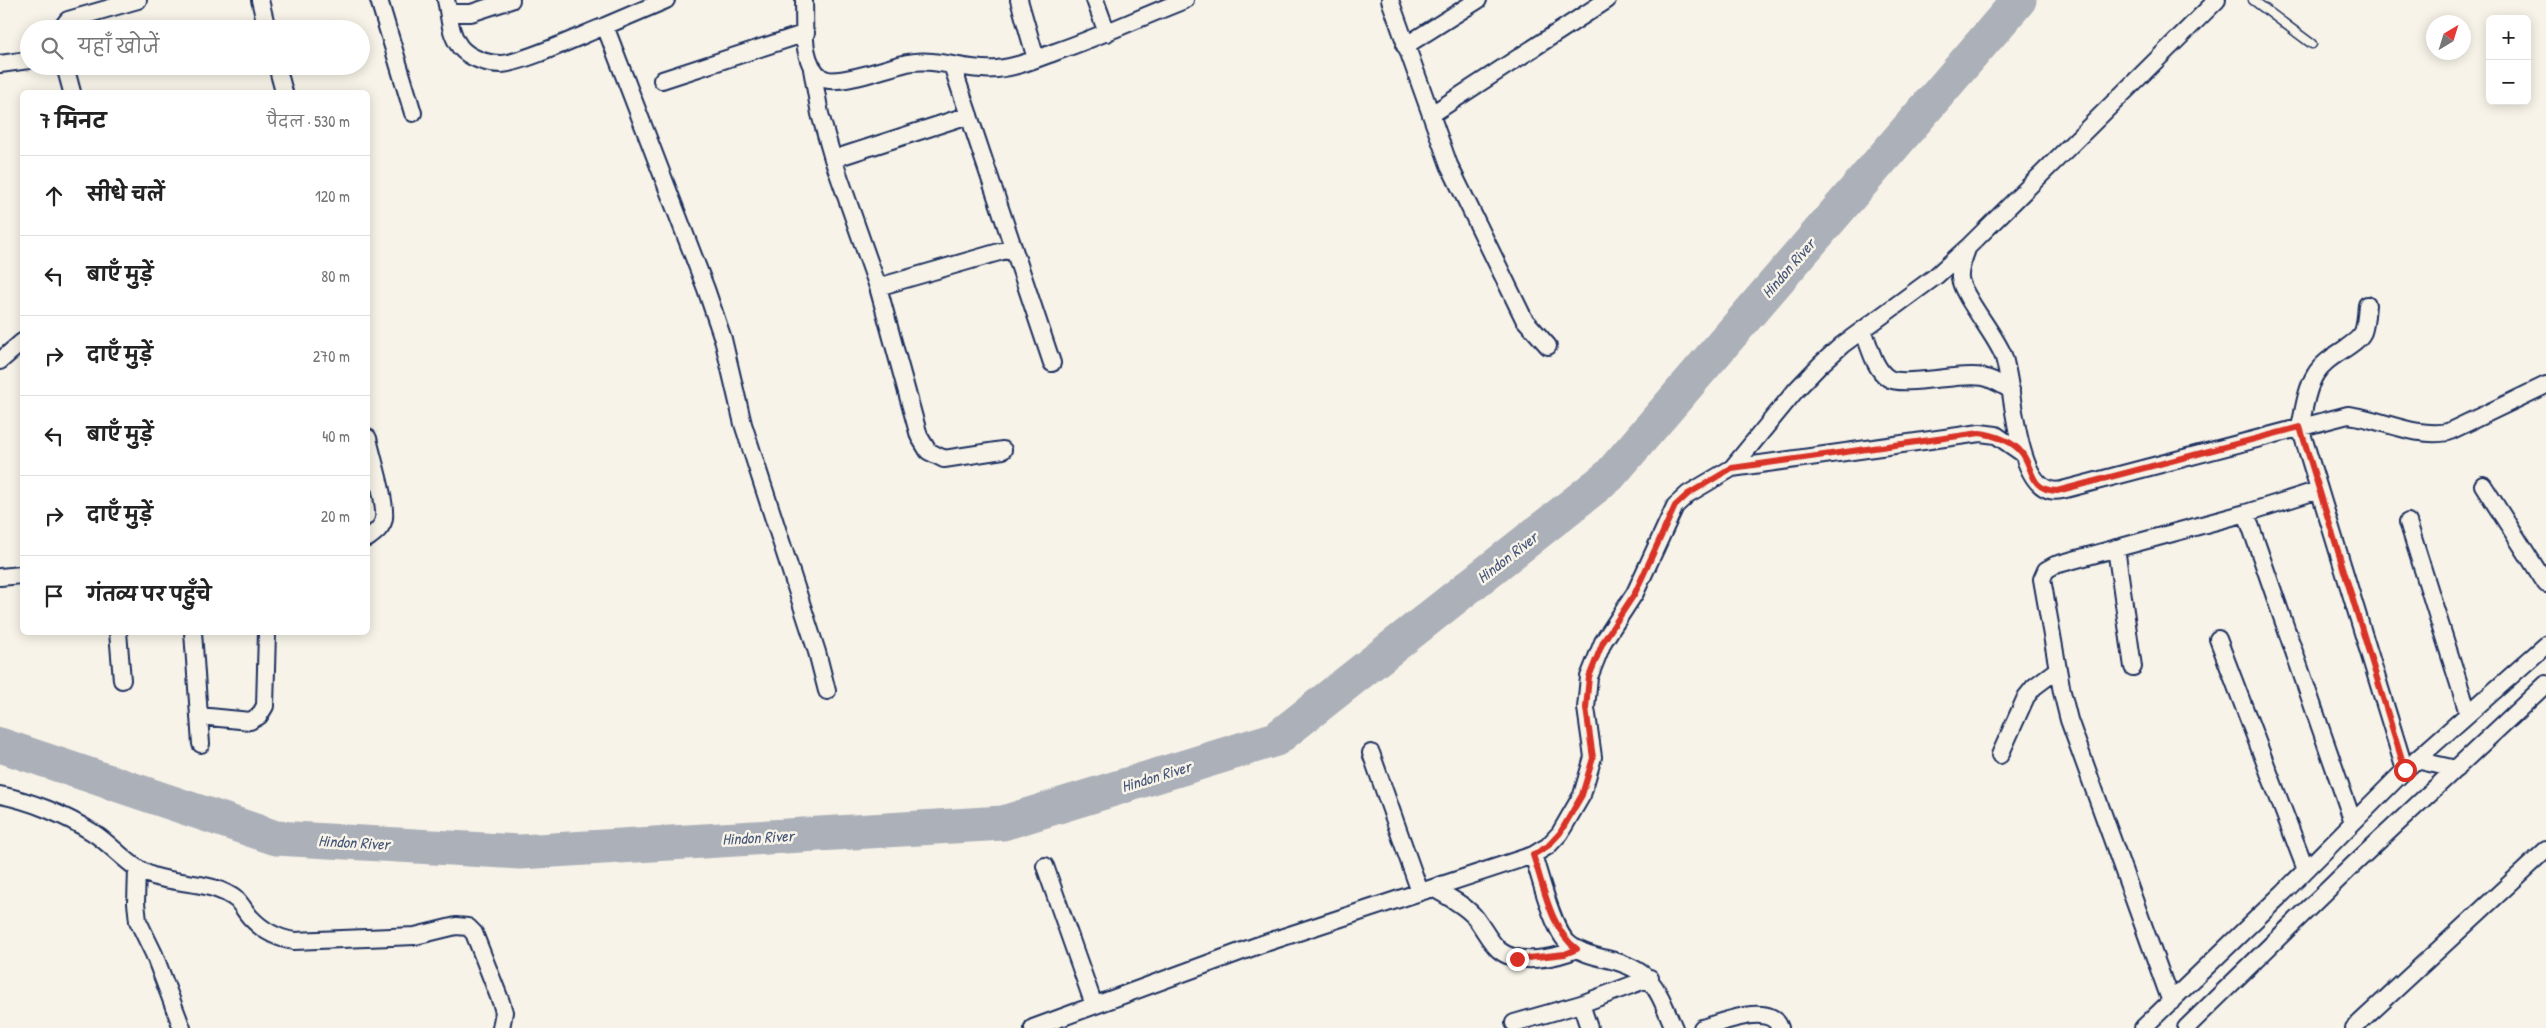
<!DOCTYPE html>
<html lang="hi">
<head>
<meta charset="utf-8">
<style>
  body { margin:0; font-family:"Patrick Hand","Playpen Sans Deva",sans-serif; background:#f2f2f2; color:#222 }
  .controls { position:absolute; right:15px; top:15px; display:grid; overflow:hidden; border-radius:8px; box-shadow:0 2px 12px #0003 }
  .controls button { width:45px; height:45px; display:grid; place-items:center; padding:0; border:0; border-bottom:1px solid #e0e0e0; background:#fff; color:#222; font:25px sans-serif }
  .compass { position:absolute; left:2426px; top:15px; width:45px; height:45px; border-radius:50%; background:#fff; box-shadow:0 2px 12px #0003; rotate:38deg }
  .stop { position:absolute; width:15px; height:15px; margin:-11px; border:4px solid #d93025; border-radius:50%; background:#fff }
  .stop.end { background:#d93025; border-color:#fff; box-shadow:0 1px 5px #0008 }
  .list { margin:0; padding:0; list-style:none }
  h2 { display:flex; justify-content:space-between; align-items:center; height:65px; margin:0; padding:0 20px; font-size:21px }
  h2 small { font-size:16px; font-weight:400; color:#767676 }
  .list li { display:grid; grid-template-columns:32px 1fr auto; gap:15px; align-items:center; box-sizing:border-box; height:80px; padding:0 20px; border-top:1px solid #e0e0e0 }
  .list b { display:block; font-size:19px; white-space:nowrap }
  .list em { font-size:16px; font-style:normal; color:#767676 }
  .icon { flex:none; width:28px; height:28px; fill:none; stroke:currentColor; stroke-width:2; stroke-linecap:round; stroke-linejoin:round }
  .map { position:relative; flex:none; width:2546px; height:1028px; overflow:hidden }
  .search { position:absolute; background:#fff; box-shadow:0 2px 12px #0003; left:20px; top:20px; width:350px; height:55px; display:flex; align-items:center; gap:12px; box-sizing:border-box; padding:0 18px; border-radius:28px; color:#767676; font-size:19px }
  .panel { position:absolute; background:#fff; box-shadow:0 2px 12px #0003; left:20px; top:90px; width:350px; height:545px; border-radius:8px }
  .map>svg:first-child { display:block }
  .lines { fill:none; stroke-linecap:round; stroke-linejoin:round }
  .river { stroke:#acb0b9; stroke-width:35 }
  .lane-casing { stroke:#1b2f5e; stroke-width:11 }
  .street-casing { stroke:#1b2f5e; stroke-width:20 }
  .lane { stroke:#f7f3e8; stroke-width:8 }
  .street { stroke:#f7f3e8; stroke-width:16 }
  .route { stroke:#d93025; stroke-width:6 }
  .labels { text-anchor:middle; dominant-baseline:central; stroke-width:5; stroke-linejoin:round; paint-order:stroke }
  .water-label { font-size:16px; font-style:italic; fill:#465679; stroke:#f7f3e8 }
</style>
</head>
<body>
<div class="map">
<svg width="2546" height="1028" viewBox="0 0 2546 1028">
  <rect width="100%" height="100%" fill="#f7f3e8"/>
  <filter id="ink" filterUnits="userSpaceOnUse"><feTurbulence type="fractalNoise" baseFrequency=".02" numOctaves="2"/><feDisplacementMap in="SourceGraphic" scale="10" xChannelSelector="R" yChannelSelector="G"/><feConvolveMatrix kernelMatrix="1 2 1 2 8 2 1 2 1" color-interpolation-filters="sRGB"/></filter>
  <g filter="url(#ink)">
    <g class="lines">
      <!-- river -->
      <path class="river" d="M0,745L276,838L520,852L1003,823L1276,739L1609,476L2019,0"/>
      <defs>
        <path id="lane" d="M2253,0L2312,44"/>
        <path id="street" d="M260,0L267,29
          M379,0L413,113
          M446,0C450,16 449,33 460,47C469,58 487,64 501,64C523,63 582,35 605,26L706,289L723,339L743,424L817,652L827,691
          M804,0C805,24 800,63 822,78C836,87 889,67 907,63C940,57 964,72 997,69C1017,67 1036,59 1055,52C1099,37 1141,17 1185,0
          M1019,0L1036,59
          M1095,0L1107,33
          M1390,0L1449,165L1524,319L1548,346
          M449,13H471L511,0
          M605,26L666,0
          M61,29L68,20L138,0
          M1405,46L1478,0
          M0,64L29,60
          M952,65L1052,363
          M65,66L72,92
          M277,66L284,92
          M812,69L820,114L833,159L878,287L919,436L928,451L944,459L1003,450
          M662,80L806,33
          M1432,114L1607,0
          M833,159L969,115
          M1967,249C1964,258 1959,268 1960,278C1962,296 1995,334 2003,355C2015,385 2014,501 2062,490L2348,415C2382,419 2414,438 2448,432L2546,385
          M878,287L1013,248
          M2367,305C2366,313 2366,324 2363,332C2356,347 2326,355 2315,375C2306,390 2304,410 2300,427L2405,770
          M1863,330C1869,344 1874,369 1888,378C1903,388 1961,372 1983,377C1993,379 2002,385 2011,390
          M0,361L22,342
          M368,438C372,458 386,499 384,518C383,527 375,533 368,538
          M1732,468L1980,433L1996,435L2022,453
          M2483,485L2546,584
          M2246,513L2353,822
          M2408,522L2468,713
          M2116,548L2133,667
          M0,577L22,575
          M118,632L122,680
          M193,632L201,744
          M2218,639L2306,870
          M199,716L250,721L259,716L265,706L267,632
          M1371,753L1420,892
          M2000,755L2026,697L2034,687L2058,669
          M2416,760L2456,769
          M0,795C31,801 65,815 92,832C113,845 129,868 153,876C181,885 213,881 237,900C242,905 246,913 251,918C263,931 277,938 294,941L415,936L456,926L468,927L474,933L501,1002L504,1012L501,1028
          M1533,855C1540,876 1553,930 1568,943C1578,952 1594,956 1607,959C1653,970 1656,987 1674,1028
          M1045,866L1094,1005
          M137,869L136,903L138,921L154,954L182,1028
          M1433,888C1447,896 1463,904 1474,916C1483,927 1489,941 1499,950C1518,966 1556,958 1577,949
          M2171,1002L2069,720L2062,692L2042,579L2046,570L2055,565L2246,513L2319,490
          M1581,1004L1589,1028
          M1514,1023L1581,1004L1650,978
          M1033,1028L1259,945L1533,855L1548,846L1560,833L1582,795L1593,757L1586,708L1589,677L1603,642L1635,593L1675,506L1688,494L1732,468L1796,390L1820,365L1842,345L1936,276L1968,247L2217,0
          M1702,1028C1721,1023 1771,1001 1780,1028
          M2143,1028L2284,892L2405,770L2546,645
          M2186,1028L2353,865L2546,684
          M2354,1028L2546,850"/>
      </defs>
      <!-- lane casing -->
      <use href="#lane" class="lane-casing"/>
      <!-- street casing -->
      <use href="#street" class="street-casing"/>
      <!-- lane -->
      <use href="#lane" class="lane"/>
      <!-- street -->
      <use href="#street" class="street"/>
    </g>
  </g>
  <g class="lines" filter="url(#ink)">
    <!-- route -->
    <path class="route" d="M1517,959L1565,954L1577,949C1551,931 1543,884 1533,855L1548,846L1560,833L1582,795L1593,758L1586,708L1589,677L1603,642L1635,593L1675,506L1688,494L1732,468L1980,433C1994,435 2013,441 2022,453C2034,469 2029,490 2057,491L2300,427L2405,770"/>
  </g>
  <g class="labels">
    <!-- water labels -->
    <g class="water-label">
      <text transform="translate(1788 268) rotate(-49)">Hindon River</text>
      <text transform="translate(1507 557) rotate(-38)">Hindon River</text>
      <text transform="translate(1156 776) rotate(-17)">Hindon River</text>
      <text transform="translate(758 837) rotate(-3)">Hindon River</text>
      <text transform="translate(354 842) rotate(3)">Hindon River</text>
    </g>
  </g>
</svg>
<div class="controls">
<button>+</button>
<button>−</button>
</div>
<svg class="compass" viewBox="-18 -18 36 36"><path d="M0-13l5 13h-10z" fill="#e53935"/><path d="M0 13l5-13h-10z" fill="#767676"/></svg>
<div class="stop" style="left:2405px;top:770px"></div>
<div class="stop end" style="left:1517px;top:959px"></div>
<div class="search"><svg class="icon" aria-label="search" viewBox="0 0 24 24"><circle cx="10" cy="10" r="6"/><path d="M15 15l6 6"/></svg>यहाँ खोजें</div>
<section class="panel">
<h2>7 मिनट<small>पैदल · 530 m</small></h2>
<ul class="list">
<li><svg class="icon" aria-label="ahead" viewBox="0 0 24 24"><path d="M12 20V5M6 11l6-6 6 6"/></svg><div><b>सीधे चलें</b></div><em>120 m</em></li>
<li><svg class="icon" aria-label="left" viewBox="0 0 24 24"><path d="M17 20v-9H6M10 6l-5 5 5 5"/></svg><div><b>बाएँ मुड़ें</b></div><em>80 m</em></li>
<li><svg class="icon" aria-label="right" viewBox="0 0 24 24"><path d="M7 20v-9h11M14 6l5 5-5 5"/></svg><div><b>दाएँ मुड़ें</b></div><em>270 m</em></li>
<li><svg class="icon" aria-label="left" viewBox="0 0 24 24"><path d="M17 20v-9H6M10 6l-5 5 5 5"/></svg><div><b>बाएँ मुड़ें</b></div><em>40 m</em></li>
<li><svg class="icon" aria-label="right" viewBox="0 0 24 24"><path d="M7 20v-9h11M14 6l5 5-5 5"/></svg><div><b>दाएँ मुड़ें</b></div><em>20 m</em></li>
<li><svg class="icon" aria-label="arrive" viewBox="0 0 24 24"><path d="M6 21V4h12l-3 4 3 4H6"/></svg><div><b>गंतव्य पर पहुँचे</b></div></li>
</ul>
</section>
</div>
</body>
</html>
